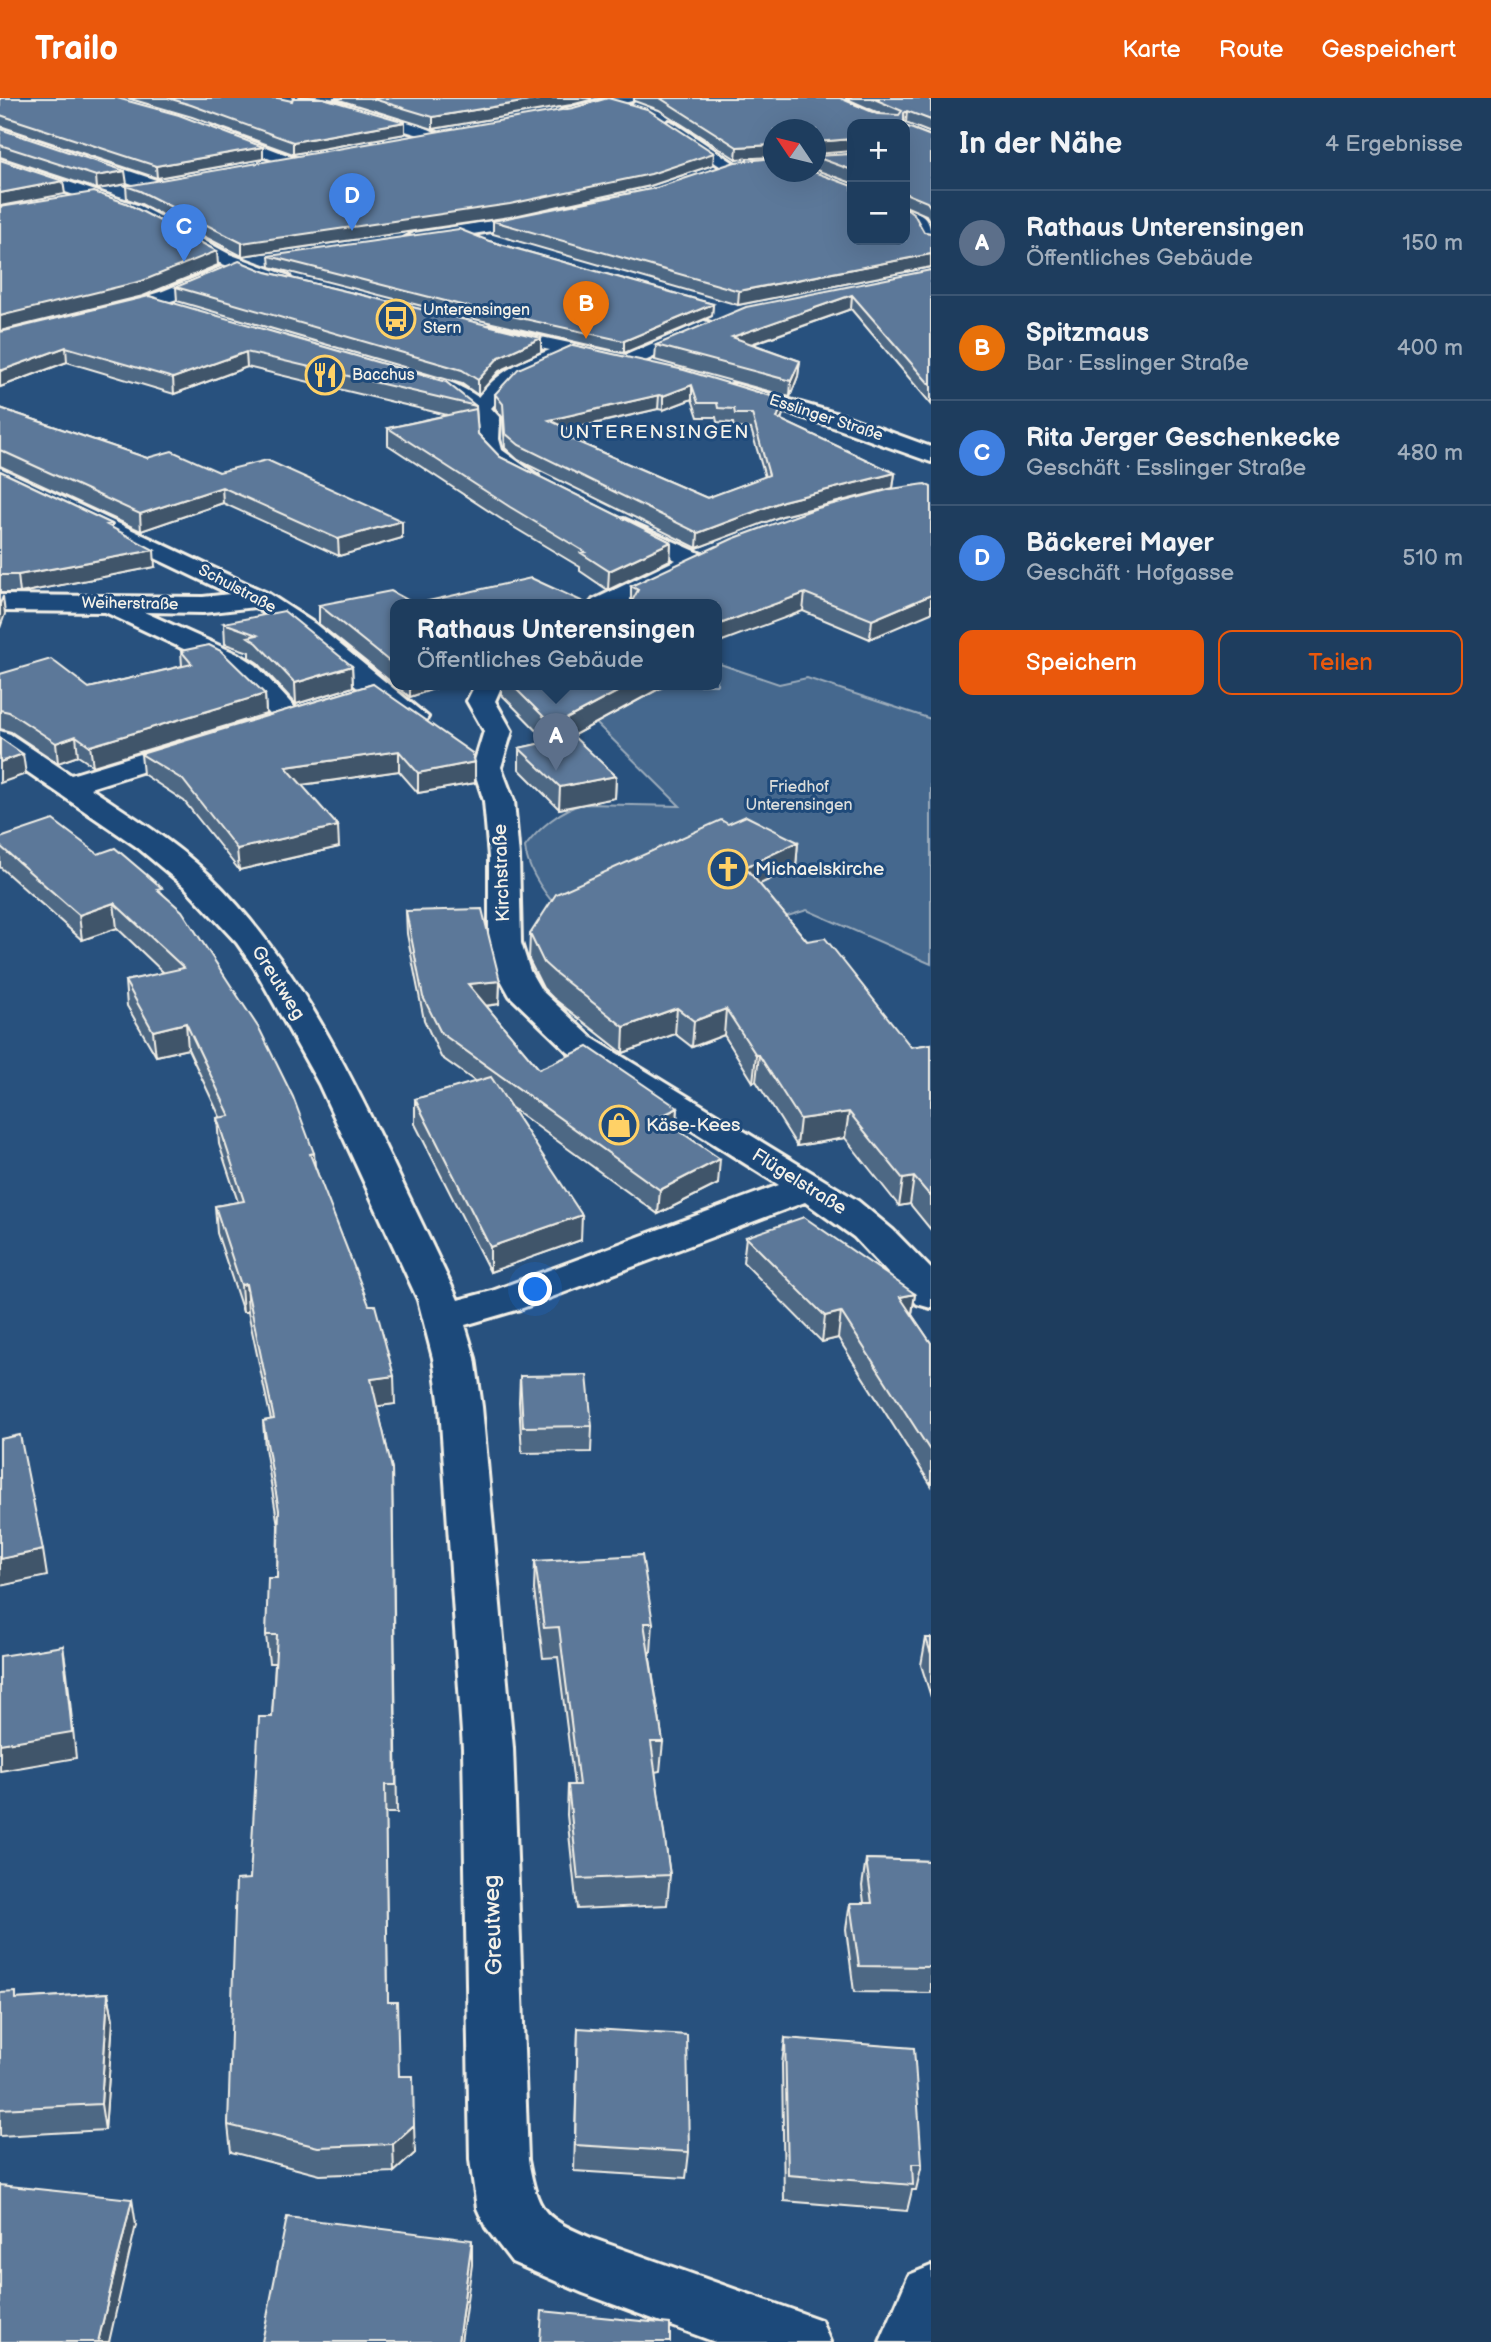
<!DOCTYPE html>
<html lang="de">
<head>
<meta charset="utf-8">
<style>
  body { margin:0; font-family:"Balsamiq Sans",sans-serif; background:#264464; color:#f1f3f6 }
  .controls { position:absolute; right:21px; top:21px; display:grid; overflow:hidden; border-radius:14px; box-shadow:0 7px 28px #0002 }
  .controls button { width:63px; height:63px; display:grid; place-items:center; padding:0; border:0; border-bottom:2px solid #3c5673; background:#1e3d5e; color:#f1f3f6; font:35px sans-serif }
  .compass { position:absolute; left:763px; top:21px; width:63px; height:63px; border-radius:50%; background:#1e3d5e; box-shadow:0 7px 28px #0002; rotate:305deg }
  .you { position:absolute; left:536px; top:1192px; width:24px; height:24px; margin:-18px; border:5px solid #fff; border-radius:50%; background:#1a73e8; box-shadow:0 0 0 10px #1a73e833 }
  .badge { display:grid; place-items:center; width:46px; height:46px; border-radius:50%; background:#ea580c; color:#fff; font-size:23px; font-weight:700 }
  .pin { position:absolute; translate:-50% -58px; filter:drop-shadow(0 2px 4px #0008) }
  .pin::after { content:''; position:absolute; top:37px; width:24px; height:21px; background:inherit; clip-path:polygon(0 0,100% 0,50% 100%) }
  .popup { position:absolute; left:390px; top:501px; width:332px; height:91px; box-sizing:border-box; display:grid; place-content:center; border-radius:14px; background:#1e3d5e; filter:drop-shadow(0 2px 5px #0005); font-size:23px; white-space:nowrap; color:#a1aebc }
  .popup b { font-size:26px; color:#f1f3f6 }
  .popup::after { content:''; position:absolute; left:50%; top:100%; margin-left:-14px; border:14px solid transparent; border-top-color:#1e3d5e }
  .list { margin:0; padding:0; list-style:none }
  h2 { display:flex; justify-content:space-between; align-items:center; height:91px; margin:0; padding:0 28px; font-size:30px }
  h2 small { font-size:23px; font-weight:400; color:#a1aebc }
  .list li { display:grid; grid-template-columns:46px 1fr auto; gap:21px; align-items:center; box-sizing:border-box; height:105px; padding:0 28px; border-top:2px solid #3c5673 }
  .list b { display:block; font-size:26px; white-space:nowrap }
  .list p { margin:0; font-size:23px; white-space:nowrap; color:#a1aebc }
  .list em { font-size:23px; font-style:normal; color:#a1aebc }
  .actions { display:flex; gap:14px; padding:21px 28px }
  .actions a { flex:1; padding:16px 0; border:2px solid #ea580c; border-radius:14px; text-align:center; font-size:24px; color:#ea580c }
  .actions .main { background:#ea580c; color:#fff }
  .map { position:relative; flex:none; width:931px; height:2244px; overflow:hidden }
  header { display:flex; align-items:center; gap:42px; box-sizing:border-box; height:98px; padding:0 35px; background:#ea580c; color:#fff }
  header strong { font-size:33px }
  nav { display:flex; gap:38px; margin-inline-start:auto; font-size:24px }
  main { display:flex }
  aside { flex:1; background:#1e3d5e }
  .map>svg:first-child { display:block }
  .green { fill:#45688e; stroke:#9cacbb; stroke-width:2 }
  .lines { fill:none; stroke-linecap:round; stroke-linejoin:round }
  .minor-casing { stroke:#f4f1e8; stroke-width:6 }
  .minor { fill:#1f4a7a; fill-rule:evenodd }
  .wall { fill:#4e6784; stroke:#f4f1e8; stroke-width:2; fill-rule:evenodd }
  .shaded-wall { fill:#40546b; stroke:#f4f1e8; stroke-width:2 }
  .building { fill:#5b7899; stroke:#f4f1e8; stroke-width:2; fill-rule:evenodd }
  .labels { text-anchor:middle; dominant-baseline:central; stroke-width:6; stroke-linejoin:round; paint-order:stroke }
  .far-poi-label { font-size:16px; fill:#f4f1e8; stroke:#1f4a7a; text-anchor:start }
  .far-street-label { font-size:16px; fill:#f4f1e8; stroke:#1f4a7a }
  .far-park-label { font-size:16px; fill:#dadcda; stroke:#1f4a7a }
  .far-quarter-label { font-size:19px; letter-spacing:2px; fill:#f4f1e8; stroke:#1f4a7a }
  .poi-label { font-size:19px; fill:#f4f1e8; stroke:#1f4a7a; text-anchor:start }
  .street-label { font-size:19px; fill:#f4f1e8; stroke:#1f4a7a }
  .near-street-label { font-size:23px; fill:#f4f1e8; stroke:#1f4a7a }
</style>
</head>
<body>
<header>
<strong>Trailo</strong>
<nav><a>Karte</a><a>Route</a><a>Gespeichert</a></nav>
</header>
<main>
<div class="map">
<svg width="931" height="2244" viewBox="0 0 931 2244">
  <rect width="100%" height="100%" fill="#28517e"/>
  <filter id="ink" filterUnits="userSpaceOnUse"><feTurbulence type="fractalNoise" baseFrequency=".0143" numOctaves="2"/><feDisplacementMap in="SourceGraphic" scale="14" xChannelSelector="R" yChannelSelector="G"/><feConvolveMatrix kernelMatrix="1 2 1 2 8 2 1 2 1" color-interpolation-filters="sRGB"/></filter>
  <g filter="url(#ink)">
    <!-- green -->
    <path class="green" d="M717,565L779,586L807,580L931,621V866L807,812L768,824L560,813C545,796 527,773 525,749C538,731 562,710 584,706L680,708L596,625L635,587H717Z"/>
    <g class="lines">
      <defs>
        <path id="minor" d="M301,0C336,0 443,27 466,54L464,57H452L419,37L303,3Z
          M608,0H634L632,3L568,19L560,14L563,11Z
          M669,23L674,25L740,69L738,72H726L664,31L661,28Z
          M214,29L295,60L297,63L295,66H283L209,37L206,34L209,31Z
          M0,30L159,83L161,87L159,91H147L0,40Z
          M0,61L140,108L229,156L289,178L291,182L282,188L217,164L128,116L0,71Z
          M905,110C929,116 931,125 931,147L925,146L914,128L905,122Z
          M544,115L553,120L550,124L414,145L405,140L414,135Z
          M224,168L231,170L233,174L231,178L177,201L110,222L100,216L103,212L163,193Z
          M704,223L711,225L714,229L711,233L636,267L629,269L570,257L514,284L491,310L500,320L499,341L502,352L538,378L535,383C515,388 486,369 479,350C475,341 478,331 478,321C460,302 435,294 411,286L408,282L411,278C431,273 461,288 478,299C500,272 518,265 550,252L483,238L480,234L483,230L490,228L626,257Z
          M735,286L849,319L931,349V364L833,329L728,296L725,292L728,288Z
          M0,370L269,496L315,526L428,619L424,625L414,627L404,625L368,599L297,538L255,509L203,515L144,514L242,558L256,567L299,614L303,620L299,626L289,628L279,626L236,579L224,570L105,514L0,513V497L203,499L230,496L0,386Z
          M624,421L704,457L707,462L704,467L691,468L688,474L622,507H589L593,502L676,462L616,433L612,428L616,423Z
          M475,587H502L495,603L512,633L501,669L514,703L519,759L521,845L530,873L541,892L592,940L858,1103L893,1132L931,1171V1210L917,1206L854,1139L805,1104L520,1211L465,1227L475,1260L482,1309L513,1650L528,2062C538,2115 543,2119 591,2140L821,2222L830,2244H715L583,2195L512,2164L486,2130L477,2110L470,2062L463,1650L440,1309L433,1260L418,1202L319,986L255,871L237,845L186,790L137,749L0,655V633L10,636L71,677L182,643L192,640L202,643L206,649L202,655L90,690C130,717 174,743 210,778C292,859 343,961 392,1063C414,1110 437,1156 458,1202L492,1193L779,1087L568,954L510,898L496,873L489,845V759L484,703L473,669L484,633L467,603Z
          M931,2168V2244H880L909,2177Z"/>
      </defs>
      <!-- minor casing -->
      <use href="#minor" class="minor-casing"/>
      <!-- minor -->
      <use href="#minor" class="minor"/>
    </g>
    <!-- wall -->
    <path class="wall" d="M0,0L263,49V61L157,80L0,28Z
      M127,0H278L405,36L293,56L192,19Z
      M333,0H591L590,2L571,7L433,31Z
      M634,0H840L877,16H881L845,0H931V35L906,25L904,26H852V54L816,32L736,61L659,12L634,3Z
      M905,28L931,38V126L926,117L905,108Z
      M0,31L127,86L97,91L0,59Z
      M816,56L817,58L852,56V85L816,72Z
      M713,67L650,88L510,119L242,158L141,106L127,101L126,88Z
      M656,90L931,135V169L738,207L493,136V123Z
      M489,143L713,206L712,218L624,255L457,217L270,169L269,158Z
      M931,172V306L851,211L753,246L800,263L798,278L790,299L655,262L656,247Z
      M266,174L541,240V254L499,273L478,297L462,286L177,203L176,189Z
      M149,198L476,308L478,336L500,359L671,444L670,462L608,492L580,473V469L510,427L388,347V330L447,317L247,269L174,296L67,264L0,289V234Z
      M573,247L784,302L783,316L781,322L895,375L893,390L782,418L697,450L518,362L505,350L503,320L495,310V296ZM692,301L698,319H716L717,324L733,325L734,330L751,331L765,379L707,400L585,347L569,332L658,311L663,312Z
      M0,310L147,360L219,374L402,440L339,458L223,405L141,433L0,368Z
      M0,373L112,426V430L155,469L20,495H0Z
      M891,391L870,541L803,513L631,506V488Z
      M415,506L395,507V587L319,526V507Z
      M224,525L352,568L353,589L296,606L258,565L249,559V554L225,546Z
      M181,553L265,596L266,616L93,668L78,658L58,665L11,634L0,631V576L89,590L182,568Z
      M373,586L475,685L418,695L399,673L302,687L339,749L239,772L184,703L143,676L141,656Z
      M395,587H445L410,599Z
      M501,587H666L570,639L616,678L615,700L559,711L519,671V650L548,644L501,596Z
      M728,726L798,744L796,769L759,786L807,843L911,949L931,946V1132L910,1106L899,1108L845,1040L797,1048L756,983L753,984L724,937L692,949L675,936L623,955L553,900L543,890L529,862L530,836Z
      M0,740L98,756L162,795L315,1068L395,1306L377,1308L392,1371L397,1715H385L388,1904L399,1978L415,2055L394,2074L320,2077L231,2054L228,2027L250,1781L272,1619L275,1565H269L266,1537L277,1480L278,1427L265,1350L263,1323L271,1322L248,1214H243L217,1135L215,1108L238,1104L219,1046L217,1020L220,1019L188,951L156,958L127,908L125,883L164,875L117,830L82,842L0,769Z
      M406,813L500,883L499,906L486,908L539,971L678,1010L676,1032L718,1086L658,1116L512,1010L581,1142L490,1174L415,1026V1001L476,984L441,959L424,922L407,836Z
      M746,1139L915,1196L912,1217L931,1245V1387L838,1240L822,1244L743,1164Z
      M520,1278L592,1328L591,1354L522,1355L519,1304Z
      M535,1463L653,1525L651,1554H649L663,1644L660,1673L655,1674L670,1777L667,1807L577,1811L567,1717L568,1687H574L558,1559L543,1560L534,1492Z
      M926,1540H931V1599L921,1567Z
      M866,1761L931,1763V1895L854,1894L846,1831L850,1805H864L862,1788Z
      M0,1895L17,1901L108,1895L113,1922L105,2032L0,2038Z
      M578,1930L689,2054L686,2080L574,2073Z
      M785,1940L922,2066L916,2092H912L907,2113L784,2103L782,1966Z"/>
    <!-- shaded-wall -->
    <path class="shaded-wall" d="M546,0H591L590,2L571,7L433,31V19Z
      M907,13L906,25L903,26L904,15Z
      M405,24V36L293,56V44Z
      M852,41V53L816,56V44Z
      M774,47V59L736,61L737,49Z
      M263,49V61L157,80L156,68Z
      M714,55L713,67L650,88L510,119L242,158V145Z
      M125,73L127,86L97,91L96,78Z
      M63,83L65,96L0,108V95Z
      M217,153L218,167L143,198L0,233V218Z
      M931,156V169L738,207L739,193Z
      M852,197L851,211L731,253L732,239Z
      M713,206L712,218L624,255V243Z
      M541,240V254L499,273L478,297V282L499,259Z
      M66,249L67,264L0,289V273Z
      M246,254L247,269L174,296L173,280Z
      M800,263L798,278L790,299L791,283Z
      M692,287V301L663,312V298Z
      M659,297L658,311L549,336V322Z
      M784,302L783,316L776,334L777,320Z
      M585,339L584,353L573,342Z
      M895,375L893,390L782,418L697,450L698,435L783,403Z
      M222,389L223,405L141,433L140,416Z
      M402,423V440L339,458L338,441Z
      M671,444L670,462L608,492L609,473Z
      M154,452L155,469L20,495L18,477Z
      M805,495L803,513L717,545V527Z
      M931,497V515L870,541L872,522Z
      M3,498L5,516L0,530V506Z
      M352,568L353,589L296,606L295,585Z
      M410,587H445L410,599Z
      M630,587H666L552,649L553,628Z
      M265,596L266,616L93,668L90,648Z
      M76,638L78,658L58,665L56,645Z
      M399,653V673L287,689L286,669Z
      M23,656L26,676L0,685V664Z
      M475,664V685L418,695V675Z
      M616,678L615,700L559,711L560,689Z
      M338,728L339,749L239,772L237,751Z
      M798,744L796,769L743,794L745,769Z
      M114,805L117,830L82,842L79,817Z
      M500,883L499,906L468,910V886Z
      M677,910L675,936L623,955L624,929Z
      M726,911L724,937L692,949L694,923Z
      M186,925L188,951L156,958L153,933Z
      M756,957H759L756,983L753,984Z
      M678,1010L676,1034L659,1019Z
      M849,1014L845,1040L797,1048L800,1021Z
      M314,1055L316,1081L310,1056Z
      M720,1061L718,1086L658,1116L660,1092Z
      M914,1079L910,1106L899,1108L903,1081Z
      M582,1117L581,1142L490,1174V1149Z
      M246,1186L248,1214H243L241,1187Z
      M915,1196L911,1221L900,1199Z
      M841,1214L838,1240L822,1244L825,1218Z
      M394,1278L395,1306L372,1309L371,1281Z
      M43,1452L47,1478L0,1488V1461Z
      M63,1548L67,1575L76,1660L0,1673V1646Z
      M108,1895L113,1922L105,2032L101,2006Z
      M414,2027L415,2055L394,2074L393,2046Z
      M132,2101L136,2127L109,2244H98Z
      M472,2142V2167L461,2244H458Z"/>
    <!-- building -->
    <path class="building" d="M0,0H117L179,17L263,49L156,68L0,17Z
      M168,0H278L292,3L293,0H323L405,24L293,44L191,7Z
      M370,0H546L433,19Z
      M608,0L647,11L714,55L651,76L510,106L242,145L140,93L126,88L573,10Z
      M660,0H840L877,16L899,17L902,13L872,0H931V22L907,13L904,15V26H852V41L816,44V32H774V47L737,49Z
      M905,28L931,38V110L927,104L905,95V96Z
      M0,31L125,73L96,78L0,47Z
      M816,56L817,58L852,56V72L816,59Z
      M774,60V74H814L852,88V142H905V109L914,116L924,134L931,135V156L739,193L493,123L656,90L735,64Z
      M0,62L63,83L0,95Z
      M94,94L126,105L217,153L142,183L0,218V109Z
      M459,131L489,143L713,206L624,243L457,206L269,158Z
      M239,163L266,174L541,240L499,259L478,282L462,272L176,189Z
      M931,172V288L852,197L732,239L800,263L791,283L656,247L746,209Z
      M149,198L446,284L476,308L246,254L173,280L66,249L0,273V234Z
      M573,247L684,272L784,302L777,320L895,375L783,403L698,435L519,347L505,335L503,306L495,296L518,271ZM692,287L698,305H717L718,310L734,311L735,316H752L769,377L707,400L573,342L585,339L549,322L659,297L663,298Z
      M0,310L147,360L172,353L219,374L267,362L402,423L338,441L222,389L140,416L0,352Z
      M476,311L478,336L500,359L671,444L609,473L581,455L585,454L510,409L388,330Z
      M0,373L112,426L107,427L154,452L18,477H0Z
      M925,386L931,389V497L872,522L805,495L717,527V507H630L638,492L631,488L732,441L814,411L891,391Z
      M531,480L590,507H395V568L319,507L391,493L415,506Z
      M284,513L352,568L295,585L257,545L248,539L257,537L224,525Z
      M209,547L221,553L265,596L90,648L76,638L56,645L9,614L0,612V576L51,561L89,590L192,566L181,553Z
      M373,586L472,655L475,664L418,675L399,653L286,669L338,728L237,751L183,682L141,656Z
      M512,587H630L553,628Z
      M573,638L616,678L560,689L519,650Z
      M0,640L23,656L0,664Z
      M746,718L798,744L745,769L807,843L825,840L911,949L931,946V1099L914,1079L903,1081L849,1014L800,1021L759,957H756L726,911L694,923L677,910L624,929L554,874L544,865L530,836L556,796L721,722L728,726Z
      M53,722L98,756L115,750L162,790L157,791L182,813L260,932L293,999L314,1055L310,1056L369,1207H375L394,1278L371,1281L392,1371L396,1687H385L388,1904H397L399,1978H413L414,2027L393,2046L318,2049L228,2027L236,1782L250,1781L259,1619H272L277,1537H266L268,1480H277L279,1412L263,1323L274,1321L246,1186L241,1187L215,1108L244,1103L217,1020L230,1018L186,925L153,933L125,883L184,870L114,805L79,817L0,748V740Z
      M482,811L500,883L468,886L539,971L588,949L678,1010L659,1019L720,1061L660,1092L441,935L423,899L406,813Z
      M491,979L582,1117L490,1149L415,1001Z
      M804,1119L915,1196L900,1199L931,1245V1354L841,1214L825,1218L746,1139Z
      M587,1277L592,1328L523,1329L520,1278Z
      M20,1337L43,1452L0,1461V1341Z
      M642,1457L653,1525H644L663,1644H651L670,1777L578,1781L568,1687H579L559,1529L544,1530L535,1463Z
      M926,1540H931V1556Z
      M63,1548L72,1634L0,1646V1558Z
      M866,1761L931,1763V1869L859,1868L850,1805H872Z
      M16,1894V1901L108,1895L101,2006L0,2011V1895Z
      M578,1930L687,1937L689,2054L575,2047Z
      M785,1940L914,1950L922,2066H912L913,2087L788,2077Z
      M0,2087L132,2101L98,2244H0Z
      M287,2119L472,2142L458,2244H262Z
      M542,2213L670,2226V2244H540Z"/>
  </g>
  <!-- icons -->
  <defs>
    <symbol id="bus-ring" viewBox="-11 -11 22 22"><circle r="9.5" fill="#1f4a7a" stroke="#ffd166" stroke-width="1.5"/><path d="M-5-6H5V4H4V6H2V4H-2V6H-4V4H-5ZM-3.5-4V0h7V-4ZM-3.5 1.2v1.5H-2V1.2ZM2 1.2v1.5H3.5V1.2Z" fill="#ffd166"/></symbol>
    <symbol id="restaurant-ring" viewBox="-11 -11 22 22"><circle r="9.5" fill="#1f4a7a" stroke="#ffd166" stroke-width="1.5"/><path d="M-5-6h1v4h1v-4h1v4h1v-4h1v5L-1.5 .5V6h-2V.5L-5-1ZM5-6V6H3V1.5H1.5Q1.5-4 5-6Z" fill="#ffd166"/></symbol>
    <symbol id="church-ring" viewBox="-11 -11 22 22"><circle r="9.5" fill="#1f4a7a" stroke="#ffd166" stroke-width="1.5"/><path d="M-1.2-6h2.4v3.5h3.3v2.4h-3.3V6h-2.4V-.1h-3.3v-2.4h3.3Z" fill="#ffd166"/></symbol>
    <symbol id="shop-ring" viewBox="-11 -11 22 22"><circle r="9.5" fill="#1f4a7a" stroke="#ffd166" stroke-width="1.5"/><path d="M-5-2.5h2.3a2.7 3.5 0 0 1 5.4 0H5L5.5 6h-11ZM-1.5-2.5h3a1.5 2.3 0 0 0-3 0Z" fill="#ffd166"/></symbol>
  </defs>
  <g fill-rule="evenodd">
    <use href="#bus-ring" x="374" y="199" width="44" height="44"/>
    <use href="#restaurant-ring" x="303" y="255" width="44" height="44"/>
    <use href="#church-ring" x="706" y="749" width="44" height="44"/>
    <use href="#shop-ring" x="597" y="1005" width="44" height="44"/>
  </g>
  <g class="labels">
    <!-- far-poi labels -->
    <g class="far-poi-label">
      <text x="423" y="212">Unterensingen<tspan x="423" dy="18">Stern</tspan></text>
      <text x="352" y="277">Bacchus</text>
    </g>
    <!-- far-street labels -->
    <g class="far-street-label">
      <text transform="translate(826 320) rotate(18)">Esslinger Straße</text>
      <text transform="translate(237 491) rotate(28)">Schulstraße</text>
      <text transform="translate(130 506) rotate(1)">Weiherstraße</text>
    </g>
    <!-- far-park labels -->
    <g class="far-park-label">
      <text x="799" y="689">Friedhof<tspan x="799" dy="18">Unterensingen</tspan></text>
    </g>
    <!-- far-quarter labels -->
    <g class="far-quarter-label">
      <text x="655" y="334">UNTERENSINGEN</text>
    </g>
    <!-- poi labels -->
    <g class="poi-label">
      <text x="755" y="771">Michaelskirche</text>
      <text x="646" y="1027">Käse-Kees</text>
    </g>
    <!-- street labels -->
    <g class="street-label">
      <text transform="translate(502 775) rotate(-92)">Kirchstraße</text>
      <text transform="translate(278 885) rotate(58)">Greutweg</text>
      <text transform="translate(799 1084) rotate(32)">Flügelstraße</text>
    </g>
    <!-- near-street labels -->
    <g class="near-street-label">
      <text transform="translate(493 1827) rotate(-92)">Greutweg</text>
    </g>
  </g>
</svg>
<div class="controls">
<button>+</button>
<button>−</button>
</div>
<svg class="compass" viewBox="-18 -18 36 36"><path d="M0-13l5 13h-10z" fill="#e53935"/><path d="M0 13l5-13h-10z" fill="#a1aebc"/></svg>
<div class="you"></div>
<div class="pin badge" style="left:556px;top:673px;background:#5c6f8a">A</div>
<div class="popup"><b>Rathaus Unterensingen</b>Öffentliches Gebäude</div>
<div class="pin badge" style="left:586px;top:241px;background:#e8710a">B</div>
<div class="pin badge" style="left:184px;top:164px;background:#3f7fe0">C</div>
<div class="pin badge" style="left:352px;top:133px;background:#3f7fe0">D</div>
</div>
<aside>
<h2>In der Nähe<small>4 Ergebnisse</small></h2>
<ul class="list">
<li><span class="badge" style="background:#5c6f8a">A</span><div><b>Rathaus Unterensingen</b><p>Öffentliches Gebäude</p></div><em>150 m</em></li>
<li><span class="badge" style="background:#e8710a">B</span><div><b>Spitzmaus</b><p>Bar · Esslinger Straße</p></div><em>400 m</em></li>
<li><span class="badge" style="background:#3f7fe0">C</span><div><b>Rita Jerger Geschenkecke</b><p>Geschäft · Esslinger Straße</p></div><em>480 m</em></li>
<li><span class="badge" style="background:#3f7fe0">D</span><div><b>Bäckerei Mayer</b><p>Geschäft · Hofgasse</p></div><em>510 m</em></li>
</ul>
<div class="actions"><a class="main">Speichern</a><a>Teilen</a></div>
</aside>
</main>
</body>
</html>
